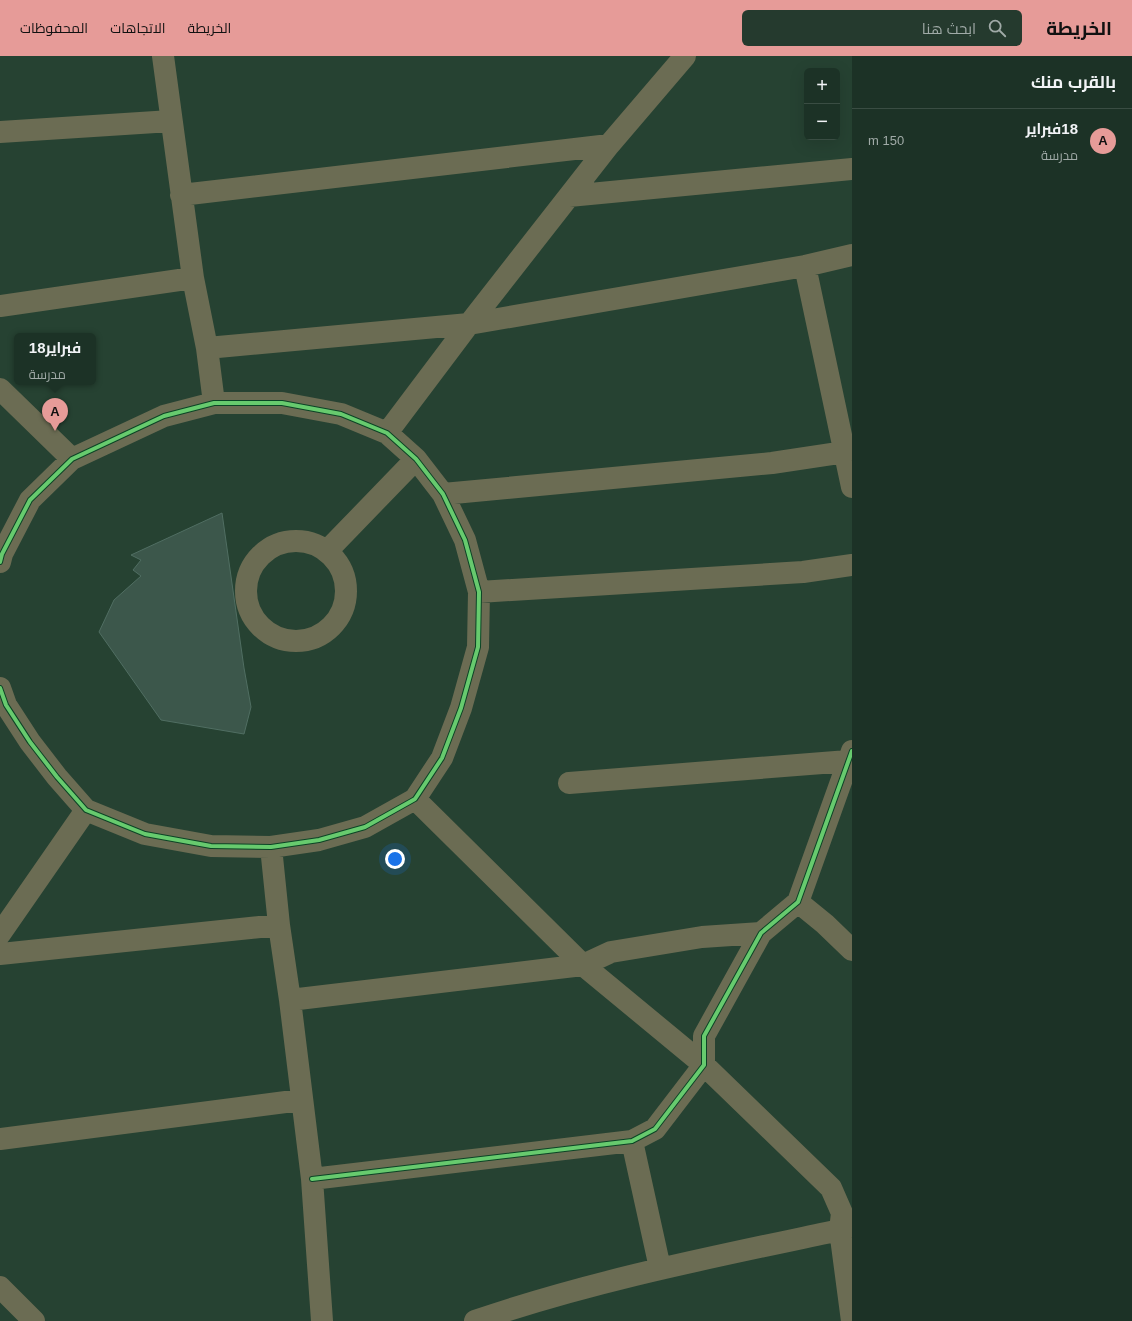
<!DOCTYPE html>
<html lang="ar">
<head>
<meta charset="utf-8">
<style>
  body { margin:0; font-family:Helvetica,Cairo,sans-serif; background:#253a2e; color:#f1f3f6; direction:rtl }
  .controls { position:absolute; right:12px; top:12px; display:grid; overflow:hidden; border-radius:6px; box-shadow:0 4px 16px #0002 }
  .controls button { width:36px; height:36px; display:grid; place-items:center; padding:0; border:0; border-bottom:1px solid #3a4d43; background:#1c3226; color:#f1f3f6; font:20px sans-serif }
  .you { position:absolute; left:395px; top:803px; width:14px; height:14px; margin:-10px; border:3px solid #fff; border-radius:50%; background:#1a73e8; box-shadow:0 0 0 6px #1a73e833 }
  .badge { display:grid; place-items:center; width:26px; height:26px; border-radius:50%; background:#e69b98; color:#111; font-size:13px; font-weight:700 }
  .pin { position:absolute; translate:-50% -33px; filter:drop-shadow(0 1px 2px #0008) }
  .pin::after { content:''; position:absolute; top:21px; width:14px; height:12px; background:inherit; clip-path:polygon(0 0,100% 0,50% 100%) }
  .popup { position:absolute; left:14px; top:277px; width:82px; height:52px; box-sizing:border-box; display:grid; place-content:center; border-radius:6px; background:#1c3226; filter:drop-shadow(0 1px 3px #0005); font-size:13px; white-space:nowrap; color:#a0aaa7 }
  .popup b { font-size:15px; color:#f1f3f6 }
  .popup::after { content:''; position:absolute; left:50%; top:100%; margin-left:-8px; border:8px solid transparent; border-top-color:#1c3226 }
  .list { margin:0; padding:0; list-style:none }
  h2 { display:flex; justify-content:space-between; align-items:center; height:52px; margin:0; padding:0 16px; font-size:17px }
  h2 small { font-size:13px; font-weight:400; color:#a0aaa7 }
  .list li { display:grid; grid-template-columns:26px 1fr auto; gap:12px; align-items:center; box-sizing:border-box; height:64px; padding:0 16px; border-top:1px solid #3a4d43 }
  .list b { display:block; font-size:15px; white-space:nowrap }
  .list p { margin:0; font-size:13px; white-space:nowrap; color:#a0aaa7 }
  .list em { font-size:13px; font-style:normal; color:#a0aaa7 }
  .icon { flex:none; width:22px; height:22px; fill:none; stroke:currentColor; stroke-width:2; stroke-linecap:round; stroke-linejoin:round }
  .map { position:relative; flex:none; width:852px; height:1265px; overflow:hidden; direction:ltr }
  header { display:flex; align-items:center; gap:24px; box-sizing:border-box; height:56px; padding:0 20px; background:#e69b98; color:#111 }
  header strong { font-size:19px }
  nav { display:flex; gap:22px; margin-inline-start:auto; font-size:14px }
  .search { width:280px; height:36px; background:#253a2e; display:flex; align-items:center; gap:10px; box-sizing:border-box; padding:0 14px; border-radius:6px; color:#a0aaa7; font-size:15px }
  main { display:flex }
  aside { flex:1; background:#1c3226 }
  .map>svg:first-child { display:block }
  .building { fill:#3c574b; stroke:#506e62 }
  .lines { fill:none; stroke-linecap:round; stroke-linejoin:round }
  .minor { stroke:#6b6c53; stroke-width:22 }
  .cycleway-casing { stroke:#0b4425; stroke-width:6 }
  .cycleway { stroke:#67ca6e; stroke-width:4 }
</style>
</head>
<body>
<header>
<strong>الخريطة</strong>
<div class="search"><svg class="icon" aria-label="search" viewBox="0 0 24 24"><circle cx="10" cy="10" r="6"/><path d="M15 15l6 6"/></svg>ابحث هنا</div>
<nav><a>الخريطة</a><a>الاتجاهات</a><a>المحفوظات</a></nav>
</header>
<main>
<aside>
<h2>بالقرب منك<small></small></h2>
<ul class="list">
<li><span class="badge">A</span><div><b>18فبراير</b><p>مدرسة</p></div><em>150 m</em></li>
</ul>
</aside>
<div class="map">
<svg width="852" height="1265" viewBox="0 0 852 1265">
  <rect width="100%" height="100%" fill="#264232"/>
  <!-- building -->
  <path class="building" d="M222,457L244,612L251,651L244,678L161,664L99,576L114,544L141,520L133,514L141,504L131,499Z"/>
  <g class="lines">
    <!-- minor -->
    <path class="minor" d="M163,0L193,222L207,292L214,347
      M0,76L171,65
      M181,139L609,89
      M569,140L852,113
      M805,210L852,431
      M0,250L193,222
      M207,292L469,268L805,210L852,199
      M0,333L72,403
      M387,377L469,268L609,89L685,0
      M443,438L772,407L845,396
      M246 535a50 50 0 1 1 100 0a50 50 0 1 1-100 0Z
      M327,495L416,403
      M0,506L2,498L30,444L72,403L164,360L214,347H282L341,358L387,377L416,403L443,438L465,484L479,536L478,591L461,652L442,702L415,743L365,771L319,784L271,791L211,790L145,778L86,754L57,721L30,686L6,649L0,632
      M479,536L803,516L852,509
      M569,727L848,705L852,706
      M415,743L583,909L704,1009L831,1132L842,1157L840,1174L852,1265
      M271,791L279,869L290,944L312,1123L322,1265
      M798,846L825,868L852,894
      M0,878L86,754
      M0,898L279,869
      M290,944L583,909L611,896L702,881L761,877
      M0,1083L301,1044
      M632,1085L660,1212
      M312,1123L632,1085L655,1073L704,1009V980L761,877L798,846L852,695
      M0,1231L34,1265
      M475,1265C594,1224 718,1200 840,1174L852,1169"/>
    <defs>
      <path id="cycleway" d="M0,506L2,498L30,444L72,403L164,360L214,347H282L341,358L387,377L416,403L443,438L465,484L479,536L478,591L461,652L442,702L415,743L365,771L319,784L271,791L211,790L145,778L86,754L57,721L30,686L6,649L0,632
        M312,1123L632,1085L655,1073L704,1009V980L761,877L798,846L852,695"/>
    </defs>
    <!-- cycleway casing -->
    <use href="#cycleway" class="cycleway-casing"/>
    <!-- cycleway -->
    <use href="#cycleway" class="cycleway"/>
  </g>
</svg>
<div class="controls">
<button>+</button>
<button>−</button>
</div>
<div class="you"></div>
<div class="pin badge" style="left:55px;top:375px">A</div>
<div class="popup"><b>18فبراير</b>مدرسة</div>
</div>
</main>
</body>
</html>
